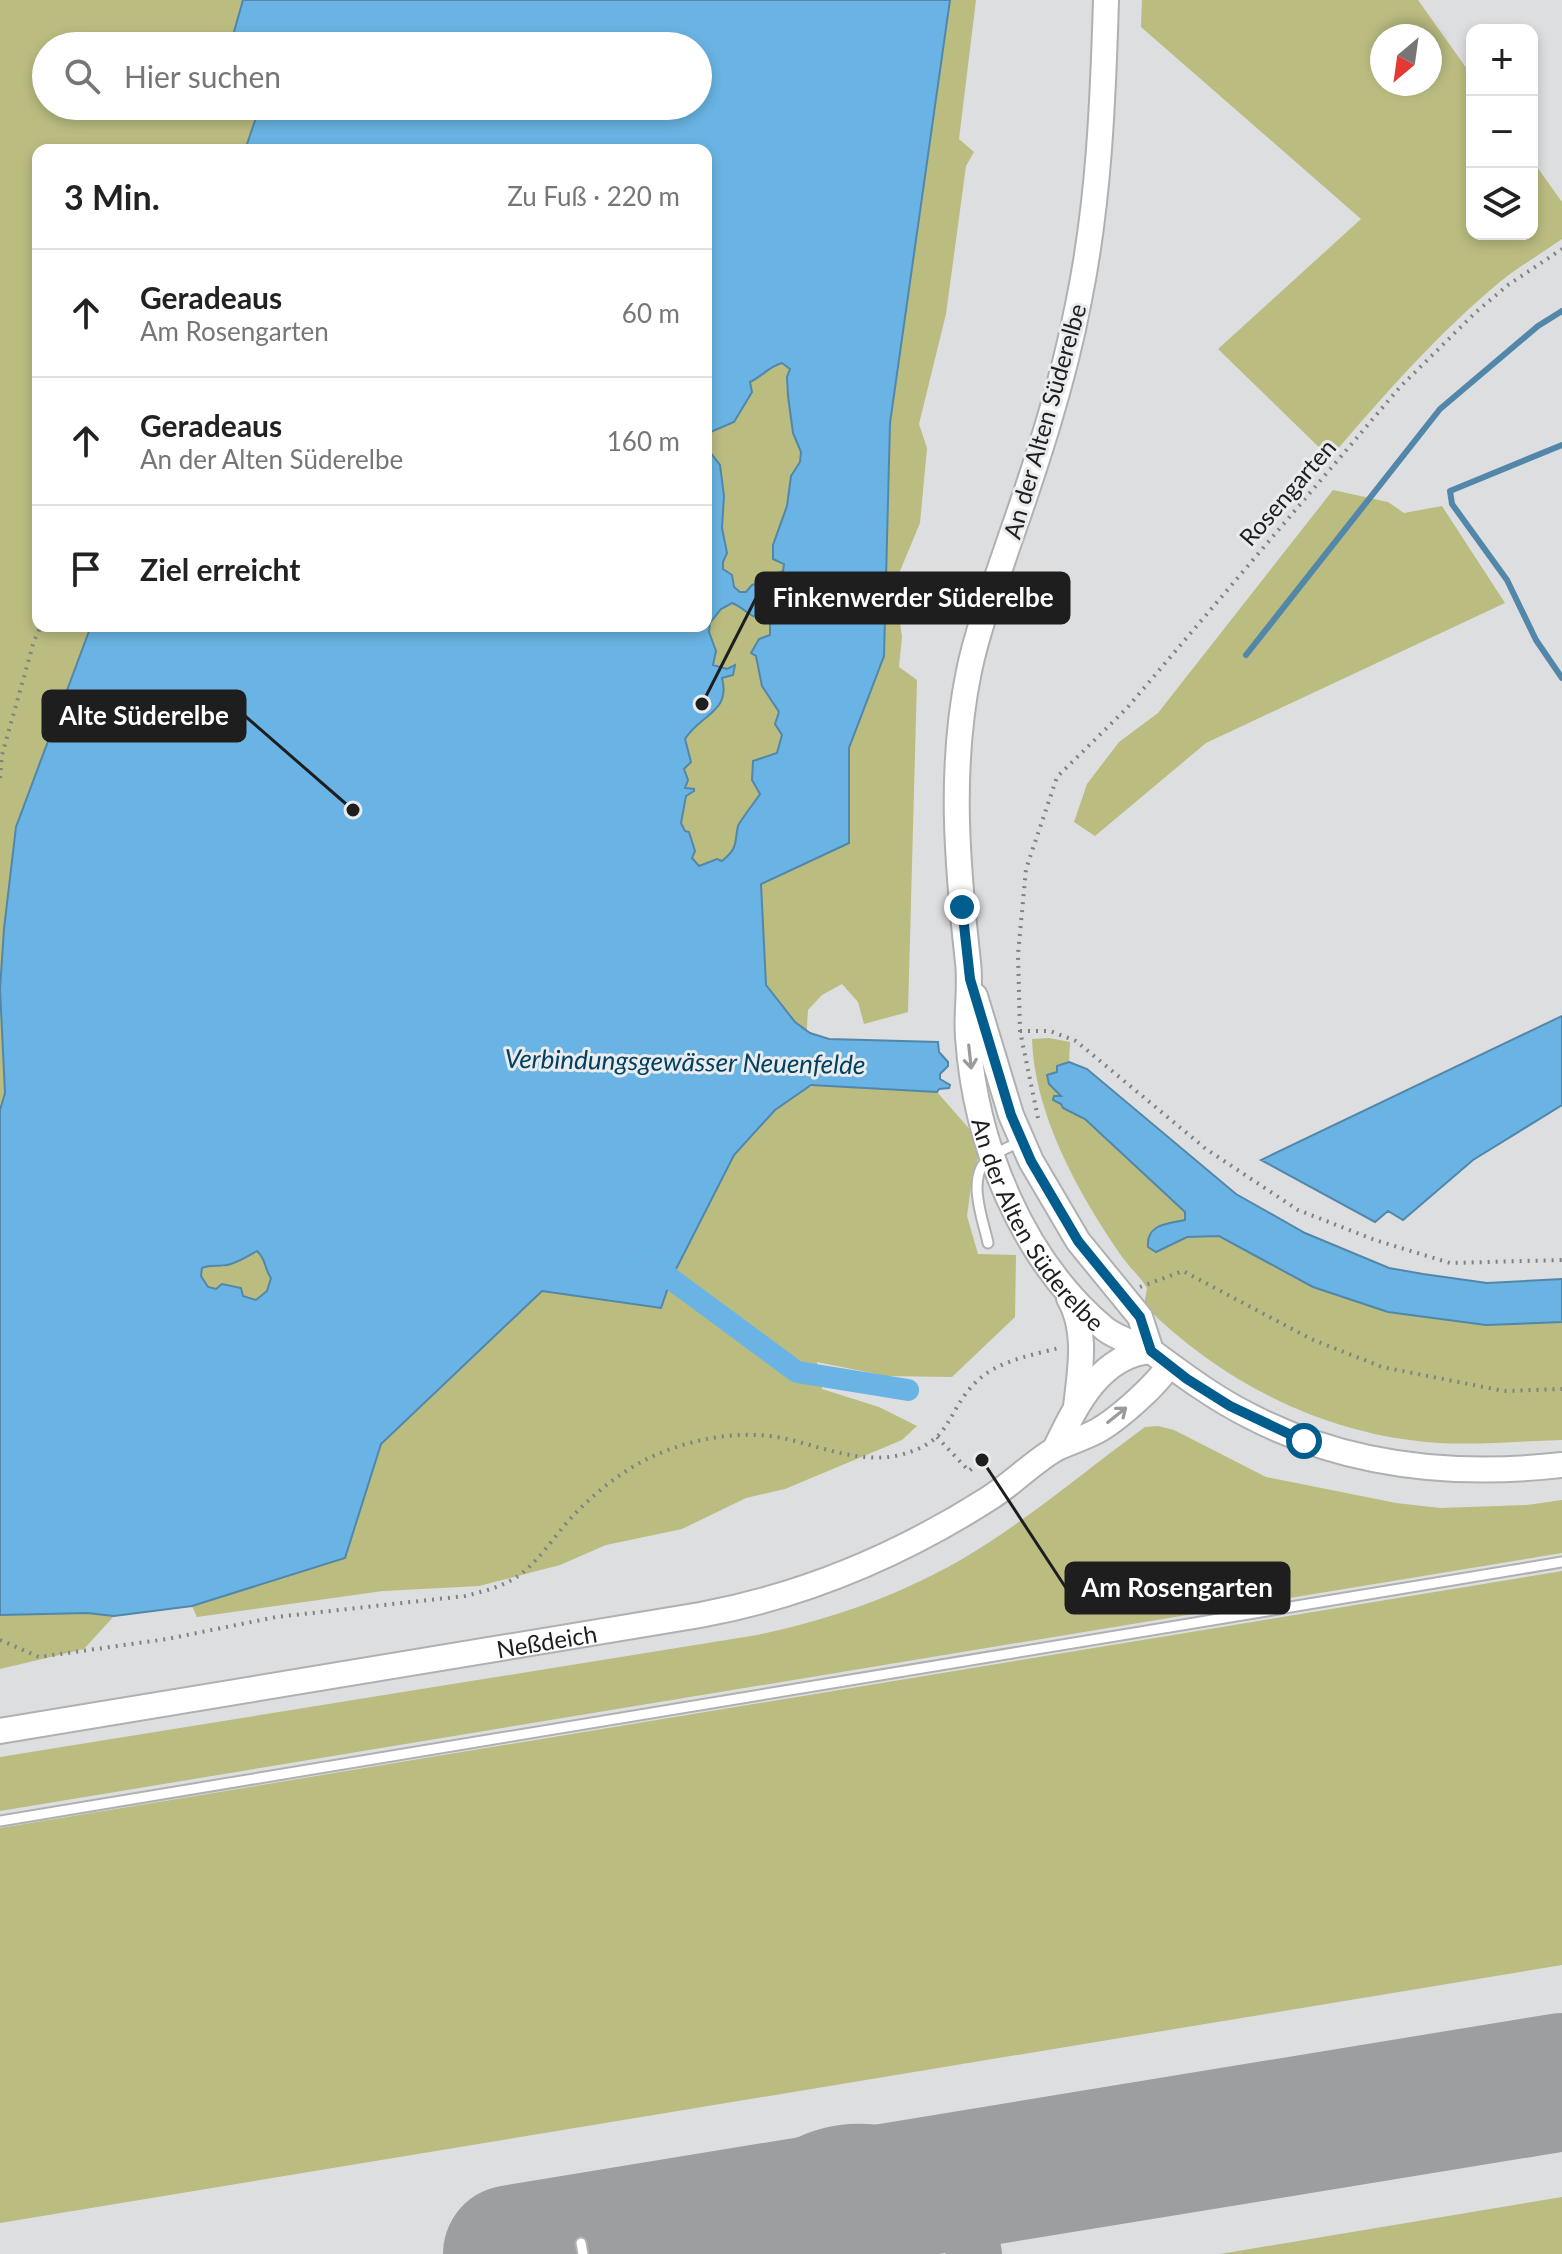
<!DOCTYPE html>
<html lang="de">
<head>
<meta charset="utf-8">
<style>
  body { margin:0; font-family:Lato,sans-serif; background:#f6f6f6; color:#222 }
  .controls { position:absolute; right:24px; top:24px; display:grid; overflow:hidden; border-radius:16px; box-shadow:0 4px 12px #0003 }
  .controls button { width:72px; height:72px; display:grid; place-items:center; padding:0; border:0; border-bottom:2px solid #e0e0e0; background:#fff; color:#222; font:40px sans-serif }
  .compass { position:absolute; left:1370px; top:24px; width:72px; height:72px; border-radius:50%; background:#fff; box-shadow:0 4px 12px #0003; rotate:209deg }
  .stop { position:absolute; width:24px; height:24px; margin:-18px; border:6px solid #005d8e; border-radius:50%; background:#fff }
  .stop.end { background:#005d8e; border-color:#fff; box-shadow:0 2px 8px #0008 }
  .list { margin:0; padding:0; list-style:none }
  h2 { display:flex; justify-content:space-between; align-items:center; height:104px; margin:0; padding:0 32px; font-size:34px }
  h2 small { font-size:26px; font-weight:400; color:#767676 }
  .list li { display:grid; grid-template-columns:52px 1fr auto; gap:24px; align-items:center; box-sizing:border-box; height:128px; padding:0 32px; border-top:2px solid #e0e0e0 }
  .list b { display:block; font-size:30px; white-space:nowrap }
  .list p { margin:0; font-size:26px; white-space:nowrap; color:#767676 }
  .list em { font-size:26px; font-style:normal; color:#767676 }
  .icon { flex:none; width:44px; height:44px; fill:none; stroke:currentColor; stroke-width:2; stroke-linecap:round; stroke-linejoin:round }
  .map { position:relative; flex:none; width:1562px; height:2254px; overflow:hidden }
  .search { position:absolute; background:#fff; box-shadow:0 4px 12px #0003; left:32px; top:32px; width:680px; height:88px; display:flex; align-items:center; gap:20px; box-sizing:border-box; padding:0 28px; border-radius:44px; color:#767676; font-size:30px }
  .panel { position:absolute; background:#fff; box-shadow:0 4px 12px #0003; left:32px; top:144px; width:680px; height:488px; border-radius:16px }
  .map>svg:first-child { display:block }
  .green { fill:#babc80; fill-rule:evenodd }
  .water { fill:#69b4e4; stroke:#5287a9; stroke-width:2; fill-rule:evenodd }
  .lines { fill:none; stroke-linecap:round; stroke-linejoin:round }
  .stream { stroke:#5287a9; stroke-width:6 }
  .canal { stroke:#69b4e4; stroke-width:22 }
  .taxiway { stroke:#9d9ea0; stroke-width:56 }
  .runway { stroke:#9d9ea0; stroke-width:138 }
  .lane-casing { stroke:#afb0b2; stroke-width:13 }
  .secondary-casing { stroke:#afb0b2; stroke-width:28 }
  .path { stroke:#818183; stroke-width:4; stroke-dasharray:2 6; stroke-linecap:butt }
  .lane { stroke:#fff; stroke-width:9 }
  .secondary { stroke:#fff; stroke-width:24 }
  .oneway { stroke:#9a9a9a }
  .route { stroke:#005d8e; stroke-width:10 }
  .labels { text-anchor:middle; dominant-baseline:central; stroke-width:6; stroke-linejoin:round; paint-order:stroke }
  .street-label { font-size:24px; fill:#1e1e1f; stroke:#eaebed }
  .water-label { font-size:26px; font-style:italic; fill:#004161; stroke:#eaebed }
  .leader { fill:none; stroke:#1e1e1f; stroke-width:3 }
  .callout-dot { fill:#1e1e1f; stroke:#eaebed; stroke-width:3 }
  .callout { fill:#1e1e1f; stroke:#1e1e1f; stroke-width:3 }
  .callout-label { font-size:26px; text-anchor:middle; font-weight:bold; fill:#fff }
</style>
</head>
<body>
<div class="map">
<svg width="1562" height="2254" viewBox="0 0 1562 2254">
  <rect width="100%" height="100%" fill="#dddee0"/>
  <!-- green -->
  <path class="green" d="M0,0H976L959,139L974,152L966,166L946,314L919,424L927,448L920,523L895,583L902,637L899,667L917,680L908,1012L864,1024L858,1002L842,984L822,995L808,1010L803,1089C828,1078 906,1090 937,1092L973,1133L978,1158L972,1179L967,1216L978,1254L1016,1255L1015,1317L952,1377L886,1376L817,1362L822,1389L879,1407L917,1426L902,1440L785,1489L746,1498L682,1529L606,1545L560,1565L479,1586L383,1591L197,1617L192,1606L345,1558L381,1444L525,1306L706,626V150H38V626H91L16,827L4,929L0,989L5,1093L0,1110ZM46,46H698V106H46Z
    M1142,0H1418L1472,76V234H1532V160L1562,202V239C1542,253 1520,266 1501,281C1437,334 1384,395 1330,458L1218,349L1361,219L1141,27ZM1382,36H1430V84H1382Z
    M1333,490L1388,502L1404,513L1442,506L1505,603L1206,743L1095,836L1074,822L1087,784L1119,742L1158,713Z
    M1049,1038L1070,1042L1069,1062L1057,1066V1072L1049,1084L1062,1097L1063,1108L1085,1119L1186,1212L1185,1220L1156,1252L1187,1237L1217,1236L1313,1287L1486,1325L1562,1322V1440C1522,1441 1480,1445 1440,1443C1327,1436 1223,1384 1144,1305L1147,1288C1139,1275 1128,1266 1120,1254C1078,1193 1034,1113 1032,1039Z
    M257,1250L266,1261L267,1272L272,1278L267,1291L255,1300L250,1297L208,1287L201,1276L202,1268L213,1264L223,1267Z
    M1158,1426L1174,1430L1266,1477L1396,1503L1440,1508L1527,1505L1562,1500V1553L0,1811V1757L757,1635C839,1618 918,1589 988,1543C1042,1508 1093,1465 1145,1427Z
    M1562,1571V1965L0,2223V1828Z
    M87,1613L114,1616L84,1649L0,1669V1615Z
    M1562,2197V2254H1220Z"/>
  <!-- water -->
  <path class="water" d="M243,0H950L890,423L884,656L849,748V843L761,884L766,985L795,1022L810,1033L829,1039L938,1042L939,1052L948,1062V1066L940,1074V1079L950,1085L949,1088L939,1089L937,1092L811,1085L775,1110L734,1155L671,1279L661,1308L542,1291L381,1444L345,1558L192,1606L114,1616L87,1613L0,1615V1110L5,1093L0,989L4,929L16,827L91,626H706V447L720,465L724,496L722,528L727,553L723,562V569L732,575L734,587L740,592H746L752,585L761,583L783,571L784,564L773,559V545L787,506L791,476L800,462L801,452L793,433L788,396L787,377L790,369L782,363C768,367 763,376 750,382L752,392L734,422L706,434V150H245L260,106H698V46H230ZM732,603C746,608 751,621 766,617L770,621V635L759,639L751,653L756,656L762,686L779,712L775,724L782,735L777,753L753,761L752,780L760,794C755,802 741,819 738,826C734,843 739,847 722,861L717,859L699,866L692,858L695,851L689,832L685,831L681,823L686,796L694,791V789L685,788L688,780L684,769L691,762L685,739C700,714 731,713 722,678L733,675L735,665L727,669L713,665L716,651L709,632L710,623L721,609ZM257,1251C267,1260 264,1269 271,1278L267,1291L256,1300L243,1296L241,1288L222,1284L216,1289L208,1287L201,1276L202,1268C212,1264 218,1267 227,1265C238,1263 248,1256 257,1251Z
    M1562,1016V1105L1473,1160L1403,1220L1388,1211L1375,1222L1261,1160Z
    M1069,1062L1087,1069L1236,1194L1305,1233L1389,1268L1423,1274L1487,1283L1562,1279V1322L1486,1325L1388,1312L1313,1287L1219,1236L1187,1237L1156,1252L1148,1247C1146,1224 1167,1224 1185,1220V1212L1085,1119L1063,1108L1061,1104L1053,1100L1054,1096H1061L1049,1084L1047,1075L1057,1072V1066Z"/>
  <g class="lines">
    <!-- stream -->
    <path class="stream" d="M1562,445L1450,491L1452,504L1507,580L1536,640L1562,678
      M1246,655L1440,409L1538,326L1562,311"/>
    <!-- canal -->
    <path class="canal" d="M649,1259L671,1279L797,1372L908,1390"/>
    <!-- taxiway -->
    <path class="taxiway" d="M681,2226C704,2220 731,2216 751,2204C769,2193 783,2177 801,2167C842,2144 892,2147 929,2176C955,2194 970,2223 974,2254
      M581,2243L616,2246L647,2254"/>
    <!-- runway -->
    <path class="runway" d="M512,2254L1562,2082"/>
    <defs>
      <path id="lane" d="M988,1243C983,1219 965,1176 990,1157C999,1151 1010,1147 1019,1142
        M0,1821L1562,1562
        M581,2243L583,2254"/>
      <g id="secondary">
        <path id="s1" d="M1106,0C1103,101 1099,201 1079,300C1063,384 1036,465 1008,545C994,587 978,628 969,671C949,768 957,864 968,962C971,987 966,1012 968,1037C975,1143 1022,1260 1105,1329C1119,1340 1140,1344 1155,1354C1186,1377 1216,1399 1250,1416C1346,1466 1455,1477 1562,1465"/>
        <path d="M975,996L1011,1115L1031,1161L1078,1241L1140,1317L1151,1351"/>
        <path d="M1069,1298C1088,1332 1080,1370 1076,1407"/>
        <path d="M1055,1449C1075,1408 1099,1355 1151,1351"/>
        <path id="s2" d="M0,1731L700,1615C803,1596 900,1555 988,1499C1012,1484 1033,1462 1057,1448C1070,1442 1084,1438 1097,1431C1117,1420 1157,1385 1169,1365"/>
      </g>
    </defs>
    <!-- lane casing -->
    <use href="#lane" class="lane-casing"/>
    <!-- secondary casing -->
    <use href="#secondary" class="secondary-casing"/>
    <!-- path -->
    <path class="path" d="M0,778L2,755L34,641L41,626
      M1020,1031H1050L1076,1041L1206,1149L1298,1210L1375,1240L1450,1263L1562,1260
      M1038,1118L1020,1031L1018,954L1026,869L1057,777L1127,708L1400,387L1476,312L1508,285L1562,249
      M1140,1287L1183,1271L1311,1339L1382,1367L1504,1391L1562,1389
      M937,1437L969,1471L982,1460
      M0,1640L39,1657L167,1639L276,1617L465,1596C485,1591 505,1586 521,1574C540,1559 554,1537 570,1519C593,1494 620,1472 651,1457C692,1438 743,1429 787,1439C825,1448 862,1464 900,1455C954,1441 944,1414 976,1382C997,1361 1032,1355 1059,1348"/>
    <!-- lane -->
    <use href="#lane" class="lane"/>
    <!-- secondary -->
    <use href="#secondary" class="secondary"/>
  </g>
  <!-- one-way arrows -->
  <defs><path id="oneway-shaft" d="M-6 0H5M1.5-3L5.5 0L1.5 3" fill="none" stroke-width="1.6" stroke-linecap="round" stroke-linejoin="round" transform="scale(2)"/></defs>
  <g class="oneway">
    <use href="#oneway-shaft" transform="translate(970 1057) rotate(84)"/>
    <use href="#oneway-shaft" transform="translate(1117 1415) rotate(-39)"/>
  </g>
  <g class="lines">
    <!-- route -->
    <path class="route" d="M962,907L970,979L1011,1115L1031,1161L1078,1241L1140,1317L1151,1351L1187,1379L1230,1406L1304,1441"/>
  </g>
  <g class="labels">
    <!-- street labels -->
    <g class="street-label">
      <text transform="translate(1044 421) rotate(-74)">An der Alten Süderelbe</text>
      <text transform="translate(1287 492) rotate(-49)">Rosengarten</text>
      <text stroke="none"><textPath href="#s1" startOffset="1260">An der Alten Süderelbe</textPath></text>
      <text stroke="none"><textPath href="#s2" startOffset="554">Neßdeich</textPath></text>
    </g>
    <!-- water labels -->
    <g class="water-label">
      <text transform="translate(685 1061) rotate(1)">Verbindungsgewässer Neuenfelde</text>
    </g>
  </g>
  <!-- callouts -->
  <path class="leader" d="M702 704L756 598M353 810L245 716M982 1460L1066 1588"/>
  <g class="callout-dot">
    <circle cx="702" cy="704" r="8"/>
    <circle cx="353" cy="810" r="8"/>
    <circle cx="982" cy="1460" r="8"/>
  </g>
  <g class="callout">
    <rect x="756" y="573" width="313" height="50" rx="8"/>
    <rect x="43" y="691" width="202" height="50" rx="8"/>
    <rect x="1066" y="1563" width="223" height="50" rx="8"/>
  </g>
  <g class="callout-label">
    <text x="913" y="607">Finkenwerder Süderelbe</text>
    <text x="144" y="725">Alte Süderelbe</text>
    <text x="1177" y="1597">Am Rosengarten</text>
  </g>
</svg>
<div class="controls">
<button>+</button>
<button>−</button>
<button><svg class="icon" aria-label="layers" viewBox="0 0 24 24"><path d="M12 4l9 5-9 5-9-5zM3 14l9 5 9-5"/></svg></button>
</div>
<svg class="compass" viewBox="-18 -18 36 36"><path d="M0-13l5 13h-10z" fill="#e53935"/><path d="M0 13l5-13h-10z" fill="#767676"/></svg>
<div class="stop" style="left:1304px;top:1441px"></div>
<div class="stop end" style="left:962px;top:907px"></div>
<div class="search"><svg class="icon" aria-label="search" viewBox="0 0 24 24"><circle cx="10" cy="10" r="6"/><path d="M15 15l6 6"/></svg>Hier suchen</div>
<section class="panel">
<h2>3 Min.<small>Zu Fuß · 220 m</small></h2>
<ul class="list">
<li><svg class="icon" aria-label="ahead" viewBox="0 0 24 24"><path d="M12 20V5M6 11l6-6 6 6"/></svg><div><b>Geradeaus</b><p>Am Rosengarten</p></div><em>60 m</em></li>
<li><svg class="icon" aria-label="ahead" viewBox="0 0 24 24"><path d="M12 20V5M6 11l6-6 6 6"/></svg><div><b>Geradeaus</b><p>An der Alten Süderelbe</p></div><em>160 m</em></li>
<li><svg class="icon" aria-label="arrive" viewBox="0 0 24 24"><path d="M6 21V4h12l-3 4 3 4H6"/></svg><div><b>Ziel erreicht</b></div></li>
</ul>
</section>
</div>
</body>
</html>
